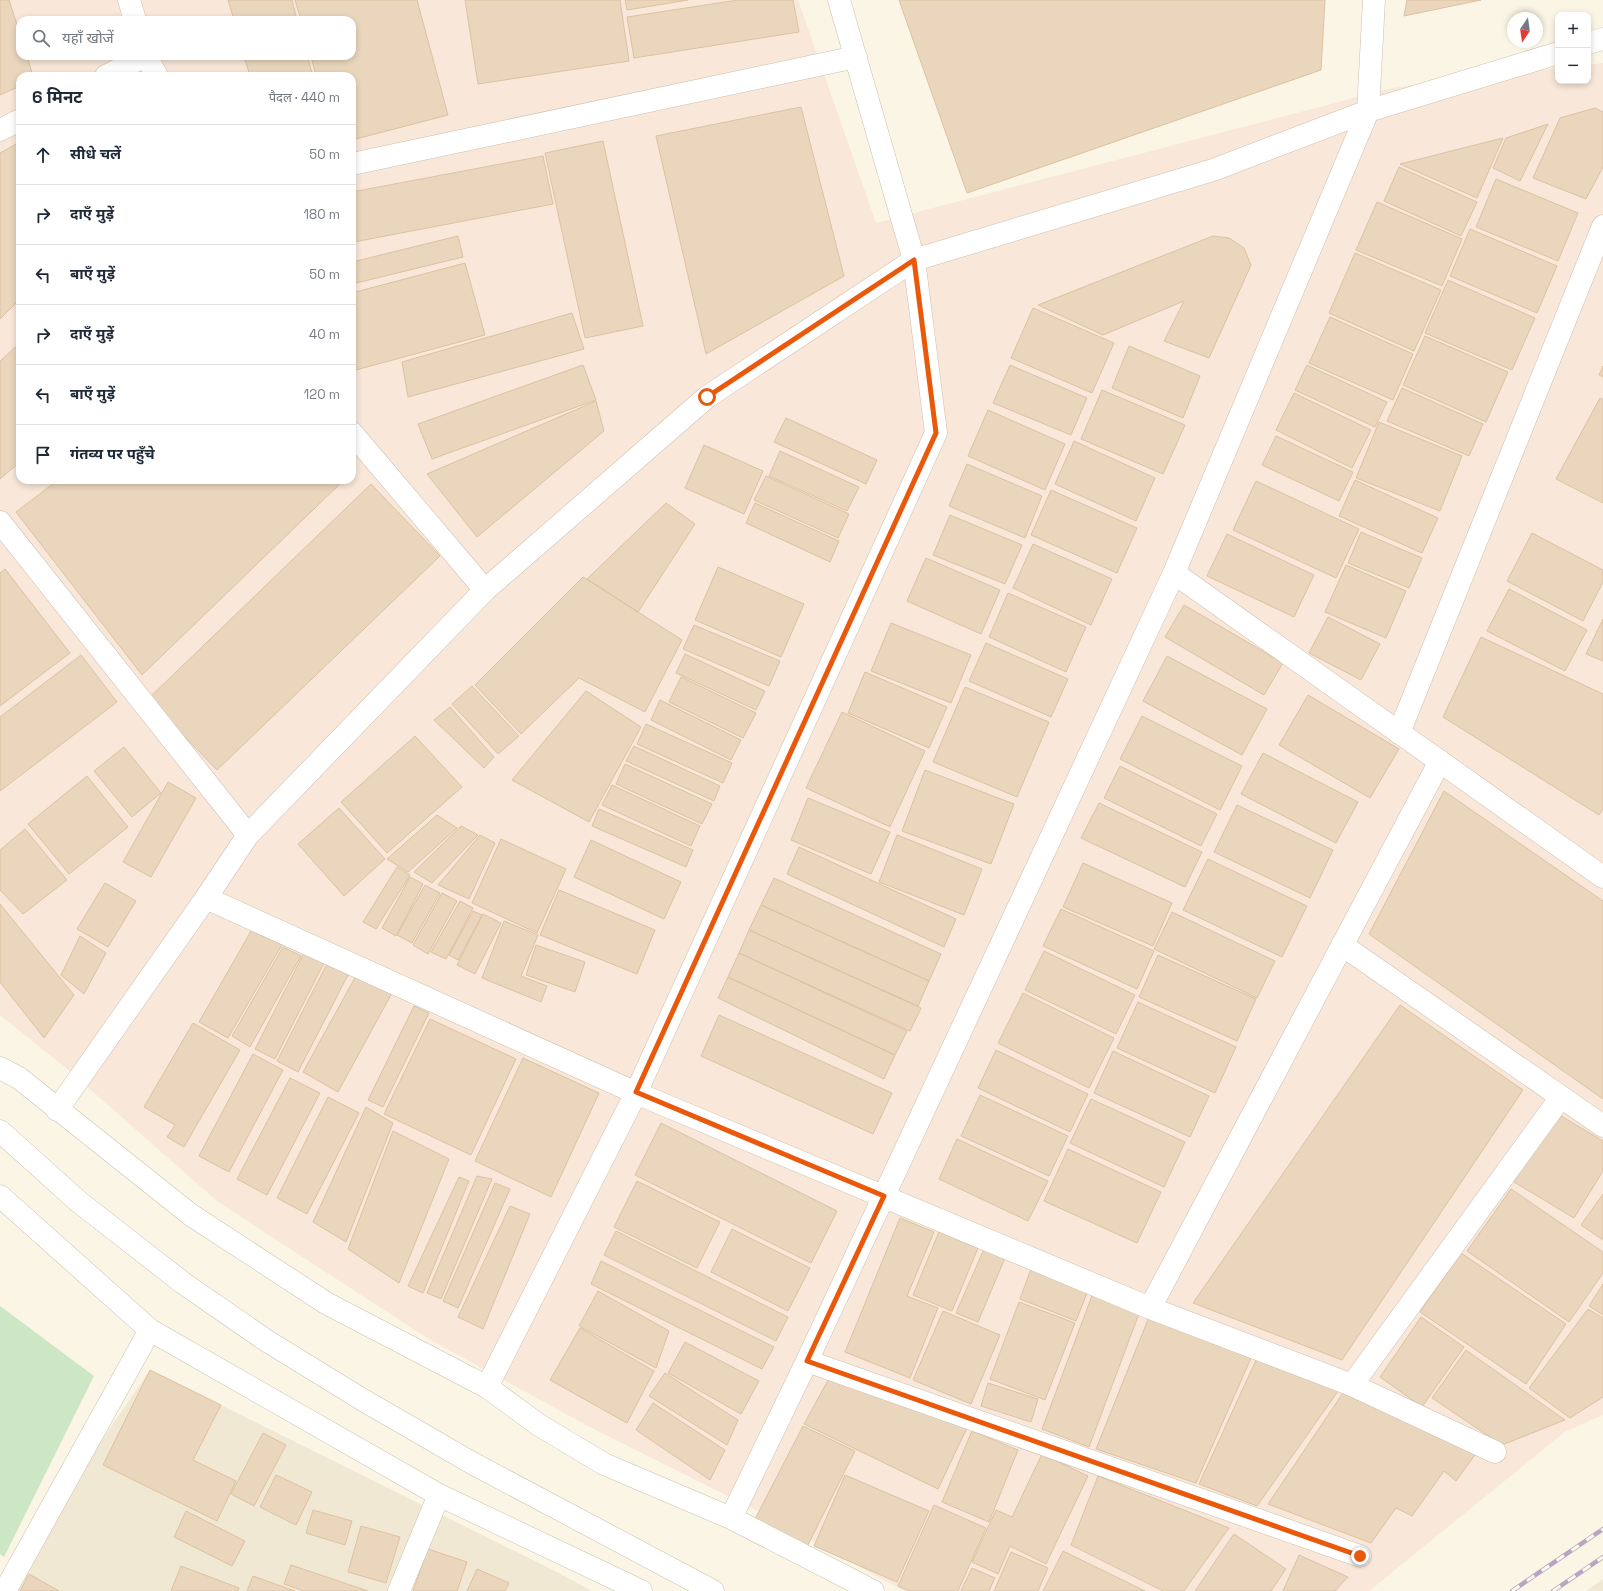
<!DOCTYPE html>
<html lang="hi">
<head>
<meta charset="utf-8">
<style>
  body { margin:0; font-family:"Space Grotesk","Noto Sans Devanagari",sans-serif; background:#f2f2f3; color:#1f2937 }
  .controls { position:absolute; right:12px; top:12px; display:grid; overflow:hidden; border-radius:8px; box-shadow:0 2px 6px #0003 }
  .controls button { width:36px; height:36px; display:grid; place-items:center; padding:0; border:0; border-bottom:1px solid #e0e1e3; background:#fff; color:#1f2937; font:20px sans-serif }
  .compass { position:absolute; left:1507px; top:12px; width:36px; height:36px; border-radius:50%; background:#fff; box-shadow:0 2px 6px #0003; rotate:193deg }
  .stop { position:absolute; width:12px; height:12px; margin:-9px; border:3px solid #ea580c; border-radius:50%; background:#fff }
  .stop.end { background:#ea580c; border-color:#fff; box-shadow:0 1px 4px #0008 }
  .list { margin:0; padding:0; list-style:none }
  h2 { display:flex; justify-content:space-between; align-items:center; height:52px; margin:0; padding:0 16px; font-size:17px }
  h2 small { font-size:13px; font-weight:400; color:#747a83 }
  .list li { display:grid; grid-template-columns:26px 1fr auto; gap:12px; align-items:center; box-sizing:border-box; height:60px; padding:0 16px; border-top:1px solid #e0e1e3 }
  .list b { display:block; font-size:15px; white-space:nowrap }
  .list em { font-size:13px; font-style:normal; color:#747a83 }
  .icon { flex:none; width:22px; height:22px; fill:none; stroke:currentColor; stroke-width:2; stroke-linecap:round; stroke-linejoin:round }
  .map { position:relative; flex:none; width:1603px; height:1591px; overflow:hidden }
  .search { position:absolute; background:#fff; box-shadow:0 2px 6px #0003; left:16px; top:16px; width:340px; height:44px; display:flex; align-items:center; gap:10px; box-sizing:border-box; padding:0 14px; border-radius:12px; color:#747a83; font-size:15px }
  .panel { position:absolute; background:#fff; box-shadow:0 2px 6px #0003; left:16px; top:72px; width:340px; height:412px; border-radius:12px }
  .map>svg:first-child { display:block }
  .residential { fill:#f1e8d3 }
  .commercial { fill:#f9e7d9; fill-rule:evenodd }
  .green { fill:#cde6c4 }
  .building { fill:#ead6bd; stroke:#ddc1a1 }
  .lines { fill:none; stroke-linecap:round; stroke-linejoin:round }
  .minor-casing { stroke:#ccc0af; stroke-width:23 }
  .tertiary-casing { stroke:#ccc0af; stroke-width:23 }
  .minor { stroke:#fff; stroke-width:22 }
  .tertiary { stroke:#fff; stroke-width:22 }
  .rail-casing { stroke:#b9a4c2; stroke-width:4.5 }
  .rail { stroke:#fdf8ea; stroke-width:3; stroke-dasharray:9; stroke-linecap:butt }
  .route { stroke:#ea580c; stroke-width:5 }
</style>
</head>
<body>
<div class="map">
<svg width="1603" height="1591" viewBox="0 0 1603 1591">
  <rect width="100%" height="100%" fill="#faf5e4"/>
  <!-- residential -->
  <path class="residential" d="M150,1370L551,1569L592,1591H0V1588Z
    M1603,1579V1591H1586Z"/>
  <!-- commercial -->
  <path class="commercial" d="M0,0H798L876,223L1392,88L1558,68V81H1588V65L1603,63V1415L1566,1431L1369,1591H904L750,1507L586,1425L427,1338L217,1201L66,1068L0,1015ZM20,20H352V56H20ZM20,76H352V480H20Z"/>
  <!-- green -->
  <path class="green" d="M0,1306L94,1376L4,1557L0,1554Z"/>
  <!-- building -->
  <path class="building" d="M0,0H9L20,34V56H27L33,76H20V86L0,95Z
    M228,0H292L297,20H234Z
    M295,0H417L448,115L352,140V76H316L311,56H352V20H301Z
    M465,0H620L629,61L478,84Z
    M625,0H688L627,10Z
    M738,0H793L799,32L634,58L627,17Z
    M899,0H1325L1321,70L967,193Z
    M1407,0H1481L1404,16Z
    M244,56H307L313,76H250Z
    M801,107L844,276L706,354L656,136Z
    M1595,108L1603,112V167L1586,199L1533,178L1560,118Z
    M1548,124L1520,181L1493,168L1506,138Z
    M1503,138L1477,198L1400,164Z
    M603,141L643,326L585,338L545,153Z
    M20,142V299L0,319V153Z
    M543,156L553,204L354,242L352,232V192Z
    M1399,167L1477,202L1461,236L1384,201Z
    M1496,179L1578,213L1558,261L1476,227Z
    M1377,202L1462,239L1442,286L1356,250Z
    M1470,229L1557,266L1537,313L1450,276Z
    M458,236L463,257L352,284V262Z
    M1213,236L1229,238L1244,248L1251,265L1209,358L1164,341L1184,301L1103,335L1038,305Z
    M1355,253L1441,290L1414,351L1329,313Z
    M465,263L485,335L352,371V293Z
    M1448,280L1535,318L1512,370L1425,333Z
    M1033,308L1114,343L1092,393L1011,358Z
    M572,313L584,349L408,397L402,362Z
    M1330,317L1413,354L1393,400L1309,363Z
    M1425,336L1508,372L1486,422L1403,385Z
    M20,343V462L0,479V361Z
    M1129,346L1200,376L1183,418L1112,388Z
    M583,365L596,400L432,459L418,424Z
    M1010,365L1087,398L1071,435L993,403Z
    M1307,365L1387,402L1375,427L1295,390Z
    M1603,366V377L1599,375Z
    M1402,388L1483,424L1469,456L1387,421Z
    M1102,390L1185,425L1163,474L1081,439Z
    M1294,393L1371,430L1352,468L1276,430Z
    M1600,398L1603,400V503L1556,479Z
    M596,401L604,431L477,537L427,474Z
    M988,410L1065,444L1045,490L968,456Z
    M786,418L877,460L866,484L774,442Z
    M1379,422L1462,456L1440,511L1356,478Z
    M1276,436L1353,472L1339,501L1262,465Z
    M1074,441L1155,478L1136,521L1055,484Z
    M704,445L763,471L744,514L685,488Z
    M780,451L859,487L847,511L769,476Z
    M967,464L1042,496L1025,538L949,506Z
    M766,476L849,514L838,538L754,500Z
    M58,480H344L142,675L16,512Z
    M1355,480L1438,518L1422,553L1339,516Z
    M1256,481L1359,529L1336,578L1233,530Z
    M371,484L440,556L217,770L148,699Z
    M1051,490L1137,528L1117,573L1031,535Z
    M666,503L695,524L638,612L587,579Z
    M755,503L839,541L830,562L746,523Z
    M950,515L1022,545L1005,584L933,555Z
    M1361,532L1422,558L1409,588L1348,563Z
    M1532,533L1603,570V582L1583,621L1507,581Z
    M1227,534L1314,575L1294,617L1207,576Z
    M1033,544L1112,579L1091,625L1013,588Z
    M926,558L1000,590L981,634L907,601Z
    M1346,565L1406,591L1386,638L1325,612Z
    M718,567L804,604L781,657L695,620Z
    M5,569L70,653L0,706V573Z
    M583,577L682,640L645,712L579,678L521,734L475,685Z
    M1509,589L1587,630L1565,671L1487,631Z
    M1008,593L1086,627L1066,672L989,637Z
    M1184,605L1283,663L1264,695L1165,637Z
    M1328,617L1380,644L1361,680L1309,653Z
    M1603,619V661L1586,654Z
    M891,623L971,655L951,703L871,671Z
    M694,625L780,661L769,686L683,649Z
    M1481,637L1603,694V809L1599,815L1443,717Z
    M986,643L1068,679L1051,717L969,681Z
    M685,654L765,691L756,710L676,673Z
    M81,655L117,702L0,791V717Z
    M1167,656L1267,709L1242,755L1143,701Z
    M865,672L947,707L929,748L848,713Z
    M681,677L756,713L743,738L669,702Z
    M472,686L519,736L498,754L452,704Z
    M965,687L1049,722L1017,797L933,762Z
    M586,691L641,727L589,822L512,780Z
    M1308,695L1399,749L1370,798L1279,745Z
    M660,700L741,740L731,760L651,720Z
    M450,707L494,757L484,768L434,720Z
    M842,712L925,751L890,827L806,788Z
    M1142,716L1242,766L1220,810L1120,759Z
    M646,724L732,763L723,783L637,744Z
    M415,736L462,787L387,853L341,802Z
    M634,746L720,786L714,801L626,761Z
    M124,747L161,793L132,817L94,771Z
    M1263,753L1358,802L1336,843L1241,794Z
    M625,764L712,804L702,824L616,784Z
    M1120,766L1217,814L1201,846L1104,798Z
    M925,770L1014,804L991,864L902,831Z
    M87,776L128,827L69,874L28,824Z
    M168,782L196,798L151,877L123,862Z
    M612,785L700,826L691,846L602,805Z
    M1444,791L1603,901V1099L1369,934Z
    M808,798L890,832L871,874L791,840Z
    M1099,803L1202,852L1185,887L1081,838Z
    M1237,805L1333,850L1310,898L1214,852Z
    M339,808L385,859L344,896L298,844Z
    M599,809L693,850L686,867L592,826Z
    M437,815L457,828L408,872L387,859Z
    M461,826L478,835L432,883L414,872Z
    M25,829L67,880L23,914L0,890V850Z
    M480,835L495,843L469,899L438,885Z
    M897,835L982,869L964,915L879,882Z
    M501,839L566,869L537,933L472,903Z
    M591,840L681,882L664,919L574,877Z
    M799,847L956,919L944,947L787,874Z
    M1208,859L1307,906L1282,957L1183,910Z
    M1083,863L1172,903L1153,946L1063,907Z
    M397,867L410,875L376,929L363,922Z
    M410,877L423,884L396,936L382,928Z
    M774,878L941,954L929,981L761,905Z
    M105,883L136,901L108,947L77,929Z
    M425,885L440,893L412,943L397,935Z
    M559,890L655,930L637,974L540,935Z
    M442,893L457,901L428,954L413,945Z
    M460,901L473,908L446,959L431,952Z
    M0,904L74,995L44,1038L0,982Z
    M761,905L929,981L918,1006L749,930Z
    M1061,909L1154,951L1137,989L1043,946Z
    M473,911L482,915L458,960L449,955Z
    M1172,912L1275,961L1257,998L1154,949Z
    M483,914L501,923L475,974L457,965Z
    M504,921L538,935L521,976L547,986L541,1002L482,978Z
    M254,926L283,943L228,1038L199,1022Z
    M749,930L921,1008L910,1031L739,953Z
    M80,936L106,953L84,994L61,975Z
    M536,945L585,962L575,992L526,975Z
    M283,947L301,956L250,1047L232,1036Z
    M305,951L325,961L275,1059L255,1049Z
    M1044,951L1135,995L1116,1034L1025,990Z
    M739,953L907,1031L895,1055L728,977Z
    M1158,955L1256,999L1237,1041L1139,997Z
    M328,962L349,973L298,1072L277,1061Z
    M357,974L392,993L338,1092L303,1072Z
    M728,977L895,1055L884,1079L718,998Z
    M1023,993L1114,1038L1089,1088L998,1043Z
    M1138,1002L1236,1047L1215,1093L1117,1048Z
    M1400,1005L1523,1090L1342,1360L1193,1303Z
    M414,1006L429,1013L383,1107L368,1100Z
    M719,1015L892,1093L873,1134L701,1056Z
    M430,1019L516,1059L471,1155L384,1114Z
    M193,1023L240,1050L184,1147L167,1137L175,1125L144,1107Z
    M996,1050L1088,1094L1070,1132L978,1088Z
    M1113,1051L1209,1096L1190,1137L1094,1093Z
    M253,1054L283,1070L229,1172L199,1156Z
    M523,1058L599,1093L551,1197L475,1161Z
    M290,1078L320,1093L267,1195L237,1179Z
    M980,1095L1068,1136L1049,1176L961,1136Z
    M328,1097L359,1113L307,1214L277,1198Z
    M1091,1099L1185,1142L1164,1187L1070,1143Z
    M366,1107L393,1123L346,1242L313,1222Z
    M1556,1113L1603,1141V1171L1574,1218L1514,1182Z
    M661,1123L837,1211L811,1263L635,1175Z
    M393,1131L449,1159L399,1283L348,1249Z
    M957,1139L1048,1181L1028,1221L939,1179Z
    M1068,1149L1161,1192L1137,1243L1044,1201Z
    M477,1176L492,1179L441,1299L427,1293Z
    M459,1177L469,1181L423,1293L408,1286Z
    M637,1181L720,1222L697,1268L614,1227Z
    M495,1183L510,1189L458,1308L443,1301Z
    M1511,1189L1603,1252V1273L1569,1322L1467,1251Z
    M1603,1194V1240L1581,1225Z
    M510,1206L530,1214L483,1329L458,1317Z
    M900,1218L934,1232L907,1296L938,1308L910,1378L845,1352Z
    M732,1229L810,1268L788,1311L711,1272Z
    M616,1231L788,1317L776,1341L604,1255Z
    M939,1232L978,1248L952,1311L913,1295Z
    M984,1249L1005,1258L978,1322L956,1313Z
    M1461,1253L1566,1324L1526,1384L1420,1312Z
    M601,1261L774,1347L762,1369L591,1284Z
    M1032,1266L1089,1288L1076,1321L1020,1299Z
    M1603,1284V1315L1589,1306Z
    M598,1291L669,1331L656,1368L579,1326Z
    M1093,1293L1140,1311L1089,1447L1042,1429Z
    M1019,1302L1075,1323L1045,1400L990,1379Z
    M1588,1309L1603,1318V1397L1570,1418L1529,1388Z
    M943,1311L1000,1335L971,1404L913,1380Z
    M1149,1317L1251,1358L1196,1483L1096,1449Z
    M1421,1317L1464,1347L1422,1407L1380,1377Z
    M580,1328L654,1371L627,1423L550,1380Z
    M685,1342L759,1381L741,1414L668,1373Z
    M1466,1350L1565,1420L1502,1445L1432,1398Z
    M1257,1358L1341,1387L1257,1506L1199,1484Z
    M150,1370L221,1405L193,1460L236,1481L217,1521L103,1465Z
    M665,1373L738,1420L727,1445L649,1396Z
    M832,1373L967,1428L938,1489L804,1424Z
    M988,1383L1038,1399L1031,1422L981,1406Z
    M1343,1393L1477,1452L1456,1481L1444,1471L1412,1516L1396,1508L1371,1543L1268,1504Z
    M653,1403L725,1450L710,1480L636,1430Z
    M803,1426L855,1451L806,1549L753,1523Z
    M972,1431L1018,1450L989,1522L942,1502Z
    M263,1433L286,1445L254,1506L231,1494Z
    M1042,1454L1088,1476L1046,1564L1010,1546L998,1574L972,1562L996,1510L1012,1517Z
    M276,1475L312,1492L296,1525L260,1507Z
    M845,1475L929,1511L897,1582L814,1546Z
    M1098,1476L1229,1528L1184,1591H1163L1071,1545Z
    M934,1505L986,1528L958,1591H909L898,1586Z
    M313,1510L352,1521L345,1545L306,1533Z
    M186,1511L245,1541L232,1566L174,1537Z
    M361,1526L400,1537L386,1583L348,1572Z
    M1234,1534L1286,1569L1271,1591H1195Z
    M428,1549L467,1562L457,1591H413Z
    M1063,1551L1145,1591H1043Z
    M1011,1552L1048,1568L1038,1591H994Z
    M1299,1555L1348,1577L1335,1591H1283Z
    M291,1565L368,1591H304L284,1584Z
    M181,1566L239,1588L238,1591H171Z
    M972,1568L995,1578L989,1591H961Z
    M477,1569L509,1583L505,1591H467Z
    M29,1574L59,1591H20Z
    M253,1576L295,1591H247Z"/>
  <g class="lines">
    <defs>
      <path id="minor" d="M129,0L135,20
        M1588,43L1603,39
        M146,56L157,76
        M106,76L145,56
        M0,130L20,120
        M352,164L856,57
        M352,433L485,590
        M0,522L248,835
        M1174,573L1603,877
        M1399,733L1603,226
        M206,898L636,1093L1150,1308L1352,1385L1495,1452
        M1342,945L1603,1126
        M0,1068L19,1078L191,1215L326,1303L487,1387L539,1425L604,1464L731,1518L873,1591
        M57,1110L206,898L248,835L485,590L707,397L914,260L1213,170L1368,111L1558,53
        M0,1196L150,1330L439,1495L641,1591
        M1150,1308L1440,761
        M807,1361L1360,1556
        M1352,1385L1561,1097
        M487,1387L636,1093L936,433L914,260L839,0
        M731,1518L807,1361L1174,573L1368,111L1374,0
        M5,1591L150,1330
        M399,1591L439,1495"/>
      <path id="tertiary" d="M0,1131L79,1202L183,1283L267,1341L363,1400L472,1463L713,1591"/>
    </defs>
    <!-- minor casing -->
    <use href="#minor" class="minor-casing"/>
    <!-- tertiary casing -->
    <use href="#tertiary" class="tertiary-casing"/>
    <!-- minor -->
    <use href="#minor" class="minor"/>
    <!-- tertiary -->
    <use href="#tertiary" class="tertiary"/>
    <defs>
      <path id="rail" d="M1512,1591L1603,1529
        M1553,1591L1603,1557"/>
    </defs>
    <!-- rail casing -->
    <use href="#rail" class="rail-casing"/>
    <!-- rail -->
    <use href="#rail" class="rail"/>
  </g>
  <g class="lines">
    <!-- route -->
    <path class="route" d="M707,397L914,260L936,433L636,1092L884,1196L807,1361L1360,1556"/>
  </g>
</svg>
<div class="controls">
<button>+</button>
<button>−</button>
</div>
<svg class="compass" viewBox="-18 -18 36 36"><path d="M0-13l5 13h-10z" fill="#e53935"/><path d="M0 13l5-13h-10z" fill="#747a83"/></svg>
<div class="stop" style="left:707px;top:397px"></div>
<div class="stop end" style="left:1360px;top:1556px"></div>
<div class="search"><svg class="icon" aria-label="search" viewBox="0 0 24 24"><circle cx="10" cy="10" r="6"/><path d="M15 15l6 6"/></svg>यहाँ खोजें</div>
<section class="panel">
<h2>6 मिनट<small>पैदल · 440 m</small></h2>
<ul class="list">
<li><svg class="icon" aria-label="ahead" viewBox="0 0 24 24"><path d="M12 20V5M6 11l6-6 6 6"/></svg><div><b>सीधे चलें</b></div><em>50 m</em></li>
<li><svg class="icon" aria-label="right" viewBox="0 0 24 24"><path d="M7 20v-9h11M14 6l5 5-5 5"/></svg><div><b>दाएँ मुड़ें</b></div><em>180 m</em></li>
<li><svg class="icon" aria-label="left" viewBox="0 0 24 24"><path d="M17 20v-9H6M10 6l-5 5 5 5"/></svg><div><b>बाएँ मुड़ें</b></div><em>50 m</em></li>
<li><svg class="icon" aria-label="right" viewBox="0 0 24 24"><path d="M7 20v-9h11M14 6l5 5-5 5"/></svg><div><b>दाएँ मुड़ें</b></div><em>40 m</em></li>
<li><svg class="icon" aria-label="left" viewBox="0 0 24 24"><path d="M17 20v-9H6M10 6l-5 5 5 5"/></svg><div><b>बाएँ मुड़ें</b></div><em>120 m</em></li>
<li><svg class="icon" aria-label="arrive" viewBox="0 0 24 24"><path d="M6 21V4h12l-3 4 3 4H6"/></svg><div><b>गंतव्य पर पहुँचे</b></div></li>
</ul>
</section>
</div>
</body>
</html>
